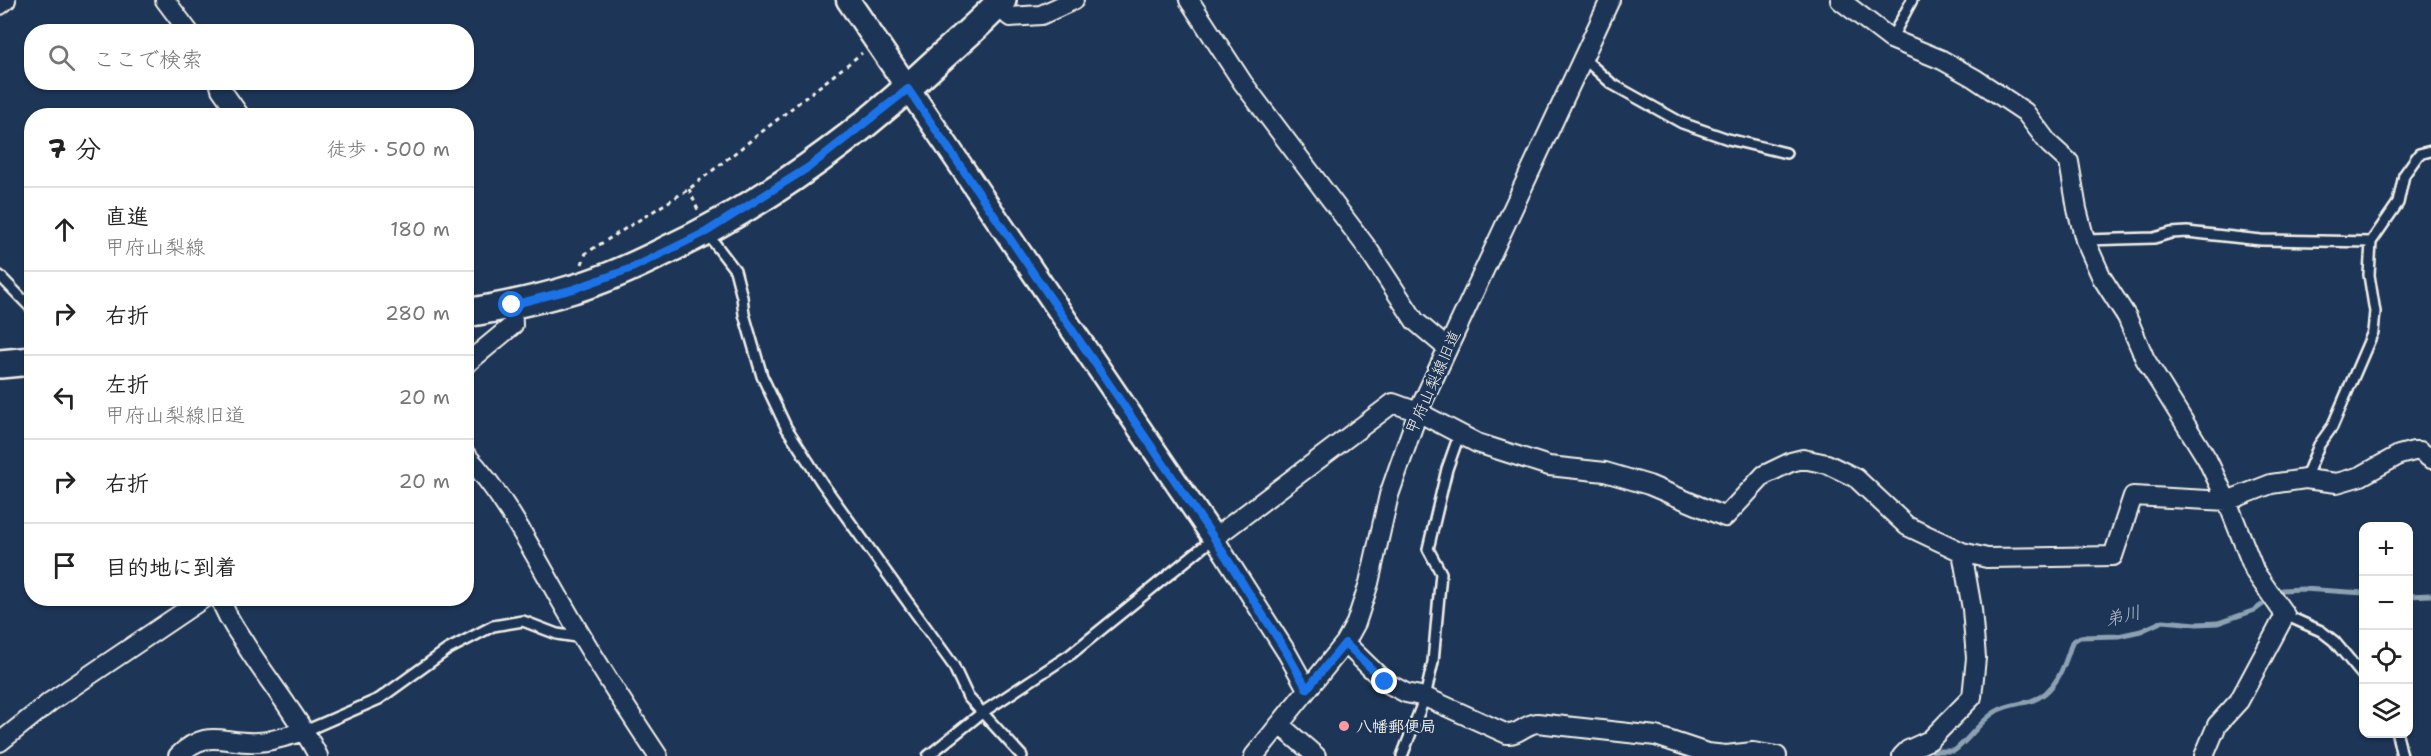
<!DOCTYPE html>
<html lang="ja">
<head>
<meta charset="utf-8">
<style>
  body { margin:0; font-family:"Shantell Sans","Klee One",sans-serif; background:#f6f6f6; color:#222 }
  .controls { position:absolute; right:18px; bottom:18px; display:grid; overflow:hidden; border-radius:12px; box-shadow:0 2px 4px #0004 }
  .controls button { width:54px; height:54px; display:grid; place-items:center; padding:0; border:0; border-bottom:2px solid #e0e0e0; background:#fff; color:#222; font:30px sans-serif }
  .stop { position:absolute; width:18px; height:18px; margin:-14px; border:4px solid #1a73e8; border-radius:50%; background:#fff }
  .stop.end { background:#1a73e8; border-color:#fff; box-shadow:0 2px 6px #0008 }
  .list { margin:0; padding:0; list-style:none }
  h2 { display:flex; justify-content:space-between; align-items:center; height:78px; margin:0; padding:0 24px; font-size:26px }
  h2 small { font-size:20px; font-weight:400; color:#767676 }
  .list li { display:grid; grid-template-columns:39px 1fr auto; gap:18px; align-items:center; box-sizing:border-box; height:84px; padding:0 24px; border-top:2px solid #e0e0e0 }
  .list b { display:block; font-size:22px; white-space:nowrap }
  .list p { margin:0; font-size:20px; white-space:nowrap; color:#767676 }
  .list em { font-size:20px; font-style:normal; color:#767676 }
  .icon { flex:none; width:33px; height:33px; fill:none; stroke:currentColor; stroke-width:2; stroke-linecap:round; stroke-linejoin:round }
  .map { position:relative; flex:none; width:2431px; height:756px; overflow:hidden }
  .search { position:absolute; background:#fff; box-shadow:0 2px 4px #0004; left:24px; top:24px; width:450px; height:66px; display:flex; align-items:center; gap:15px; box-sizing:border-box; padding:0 21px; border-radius:24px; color:#767676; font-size:22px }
  .panel { position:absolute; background:#fff; box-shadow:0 2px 4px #0004; left:24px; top:108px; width:450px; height:498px; border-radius:24px }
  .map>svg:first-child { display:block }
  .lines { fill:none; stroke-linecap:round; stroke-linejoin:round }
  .stream { stroke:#8ca1b1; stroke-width:5 }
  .service-casing { stroke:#f4f1e8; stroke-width:14 }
  .minor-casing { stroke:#f4f1e8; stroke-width:22 }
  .tertiary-casing { stroke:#f4f1e8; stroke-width:27 }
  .primary-casing { stroke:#f4f1e8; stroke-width:32 }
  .path { stroke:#f4f1e8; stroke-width:3; stroke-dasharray:4.5 4.5; stroke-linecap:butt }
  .service { stroke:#1d3557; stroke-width:9 }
  .minor { stroke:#1d3557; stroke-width:18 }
  .tertiary { stroke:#1d3557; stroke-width:22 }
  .primary { stroke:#1d3557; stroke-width:27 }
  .route { stroke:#1a73e8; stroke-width:8 }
  .poi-dot { fill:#ff9aa2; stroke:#1d3557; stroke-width:2 }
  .labels { text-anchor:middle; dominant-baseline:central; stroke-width:5; stroke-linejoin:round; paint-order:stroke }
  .street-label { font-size:16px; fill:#f4f1e8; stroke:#1d3557 }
  .poi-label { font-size:16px; font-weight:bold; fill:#f4f1e8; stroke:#1d3557; text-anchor:start }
  .water-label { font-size:18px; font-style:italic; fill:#b7c2c8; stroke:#1d3557 }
</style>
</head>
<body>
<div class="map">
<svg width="2431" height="756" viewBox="0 0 2431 756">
  <rect width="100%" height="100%" fill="#1d3557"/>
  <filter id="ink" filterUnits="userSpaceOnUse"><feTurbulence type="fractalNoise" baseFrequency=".0167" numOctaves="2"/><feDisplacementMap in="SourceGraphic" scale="12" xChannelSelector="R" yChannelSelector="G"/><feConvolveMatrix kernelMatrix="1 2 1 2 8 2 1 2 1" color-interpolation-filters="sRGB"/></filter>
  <g filter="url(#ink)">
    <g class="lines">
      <!-- stream -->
      <path class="stream" d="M2408,596L2431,595
        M1933,751H1954C1969,740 1979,722 1995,712C2005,705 2019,704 2031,701C2056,693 2065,665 2072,642L2080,637L2118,636L2141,631L2163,621L2197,624L2218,623L2255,610L2282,590L2303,589L2364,593"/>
      <defs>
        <path id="service" d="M1891,39L1912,0
          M1582,57L1612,84L1682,123L1728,139L1786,153
          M706,232L735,270L742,297L744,314L762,376L786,427L822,483L953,665L968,697L1022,756
          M2085,240L2154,238L2171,233L2187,232L2261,240L2371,242
          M0,276L32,309
          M2305,479L2319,445L2332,427L2373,332L2375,312L2369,275L2371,242L2398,203L2404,175L2419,154L2431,151
          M2285,615L2321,631L2334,641L2364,677
          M305,731L379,699L447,650L493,626L523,621L557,634L583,638
          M2397,734L2402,756
          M928,756L983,712L1071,654L1214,538
          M1402,756L1425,697L1433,662L1441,573L1428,549L1447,469L1459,435"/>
        <path id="minor" d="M165,0L189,32
          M1189,0L1243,83L1368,249L1415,321L1447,348
          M1840,0L1891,39L1942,60L1974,78L2025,112L2049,144L2069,162L2077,209L2085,240L2102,278L2127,317L2145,359L2207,459L2227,501L2255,572L2285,615L2239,701L2217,725L2204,756
          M0,5L6,0
          M997,5L1010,17L1041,15L1074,0
          M219,82L221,89L240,116
          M466,364L513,325L512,305
          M466,455C506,497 532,551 561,601C591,654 624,705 658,756
          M220,598C225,613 233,626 242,639C266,679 297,714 318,756
          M1345,643L1385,682L1406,693L1425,697L1507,734C1519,735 1525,724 1537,723L1656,736L1707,753L1726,755L1753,752L1777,756
          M1307,689L1287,653L1214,538L1393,403L1418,412L1477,443L1549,466L1605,472L1649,485L1725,517L1764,475L1791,462L1803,459L1827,464L1856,478L1907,526L1962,552L1987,558L2113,556L2133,496L2227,501L2271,484L2305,479L2337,483L2361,476L2399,455L2414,451H2420L2431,459
          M1280,725L1316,756
          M0,742L50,702L204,598
          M178,756C207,727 223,744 258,742C275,741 290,735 305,731
          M1254,756L1345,643L1356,623L1369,583L1389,495L1418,412L1610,0
          M1902,756L1908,750L1930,740L1972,697L1976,658L1972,609L1962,552"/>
        <path id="tertiary" d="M848,0L1214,538"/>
        <path id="primary" d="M466,313C502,307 538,300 573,289C605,280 635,266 665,251C765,204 855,138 936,62C958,42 982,22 1002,0
          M0,364L32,361"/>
      </defs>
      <!-- service casing -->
      <use href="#service" class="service-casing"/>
      <!-- minor casing -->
      <use href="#minor" class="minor-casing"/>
      <!-- tertiary casing -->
      <use href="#tertiary" class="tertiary-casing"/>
      <!-- primary casing -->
      <use href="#primary" class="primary-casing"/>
      <!-- path -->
      <path class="path" d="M689,189L698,210
        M582,264L586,253L689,189L862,53"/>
      <!-- service -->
      <use href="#service" class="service"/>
      <!-- minor -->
      <use href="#minor" class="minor"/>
      <!-- tertiary -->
      <use href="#tertiary" class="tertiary"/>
      <!-- primary -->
      <use href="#primary" class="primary"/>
    </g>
  </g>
  <g class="lines" filter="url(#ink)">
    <!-- route -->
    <path class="route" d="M512,305L574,289L632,268L706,232L809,167L908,89L1214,538L1287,653L1307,689L1345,643L1385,682"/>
  </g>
  <!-- markers -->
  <circle class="poi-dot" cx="1344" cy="726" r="6"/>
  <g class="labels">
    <!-- street labels -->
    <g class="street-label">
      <text transform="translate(1433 382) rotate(-66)">甲府山梨線旧道</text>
    </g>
    <!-- poi labels -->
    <g class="poi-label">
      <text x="1356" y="726">八幡郵便局</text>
    </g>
    <!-- water labels -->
    <g class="water-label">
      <text transform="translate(2123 616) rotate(-13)">弟川</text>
    </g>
  </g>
</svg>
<div class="controls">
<button>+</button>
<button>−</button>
<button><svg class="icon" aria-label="locate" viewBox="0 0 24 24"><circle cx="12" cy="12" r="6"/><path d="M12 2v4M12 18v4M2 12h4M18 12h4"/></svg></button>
<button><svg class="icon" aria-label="layers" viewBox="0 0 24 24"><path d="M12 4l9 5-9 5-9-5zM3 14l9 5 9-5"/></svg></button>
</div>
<div class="stop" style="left:512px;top:305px"></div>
<div class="stop end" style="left:1385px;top:682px"></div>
<div class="search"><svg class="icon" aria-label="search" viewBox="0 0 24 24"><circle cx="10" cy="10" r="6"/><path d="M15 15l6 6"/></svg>ここで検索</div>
<section class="panel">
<h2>7 分<small>徒歩 · 500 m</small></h2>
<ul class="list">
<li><svg class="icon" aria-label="ahead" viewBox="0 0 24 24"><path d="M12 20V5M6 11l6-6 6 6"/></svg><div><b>直進</b><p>甲府山梨線</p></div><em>180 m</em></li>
<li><svg class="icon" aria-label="right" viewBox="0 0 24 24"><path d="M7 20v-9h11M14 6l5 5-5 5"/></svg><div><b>右折</b></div><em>280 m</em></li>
<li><svg class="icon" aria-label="left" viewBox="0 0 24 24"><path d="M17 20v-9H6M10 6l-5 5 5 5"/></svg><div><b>左折</b><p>甲府山梨線旧道</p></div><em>20 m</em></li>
<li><svg class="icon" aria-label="right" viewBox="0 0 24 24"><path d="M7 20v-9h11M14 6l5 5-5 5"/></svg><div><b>右折</b></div><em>20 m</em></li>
<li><svg class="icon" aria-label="arrive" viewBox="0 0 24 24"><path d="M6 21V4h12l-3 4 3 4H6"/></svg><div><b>目的地に到着</b></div></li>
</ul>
</section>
</div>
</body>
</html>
